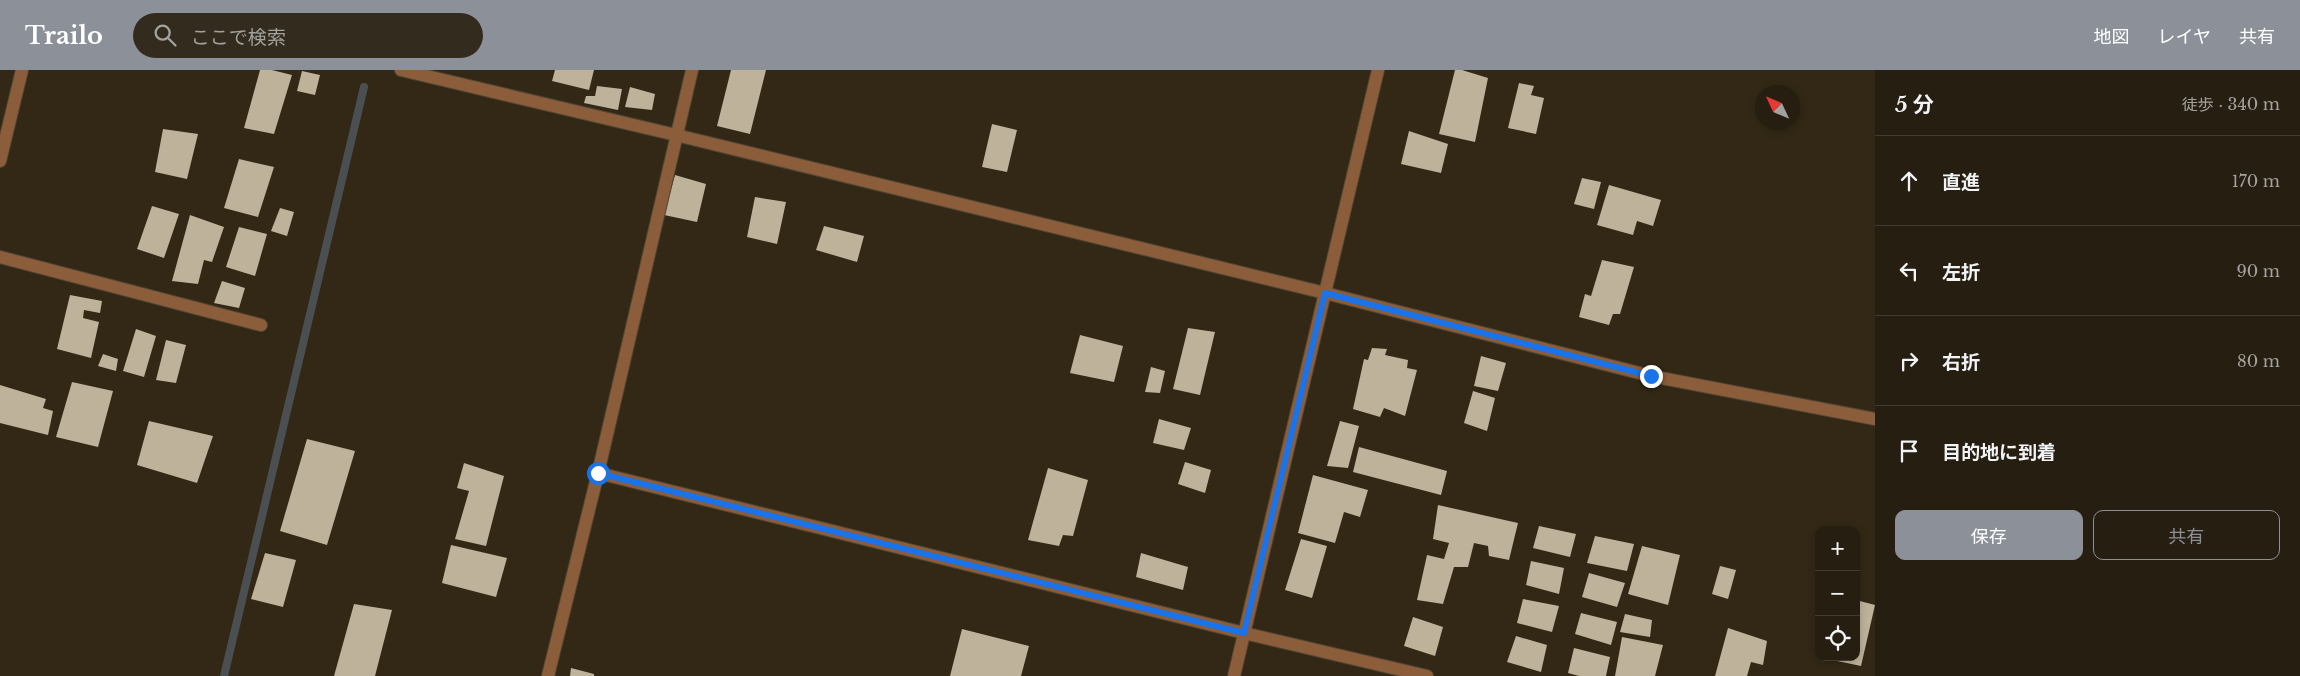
<!DOCTYPE html>
<html lang="ja">
<head>
<meta charset="utf-8">
<style>
  body { margin:0; font-family:"Libre Baskerville","Noto Sans JP",serif; background:#322b1e; color:#f1f3f6 }
  .controls { position:absolute; right:15px; bottom:15px; display:grid; overflow:hidden; border-radius:10px; box-shadow:0 2px 8px #0003 }
  .controls button { width:45px; height:45px; display:grid; place-items:center; padding:0; border:0; border-bottom:1px solid #423c30; background:#261e10; color:#f1f3f6; font:25px sans-serif }
  .compass { position:absolute; left:1755px; top:15px; width:45px; height:45px; border-radius:50%; background:#261e10; box-shadow:0 2px 8px #0003; rotate:314deg }
  .stop { position:absolute; width:15px; height:15px; margin:-11px; border:4px solid #1a73e8; border-radius:50%; background:#fff }
  .stop.end { background:#1a73e8; border-color:#fff; box-shadow:0 1px 5px #0008 }
  .list { margin:0; padding:0; list-style:none }
  h2 { display:flex; justify-content:space-between; align-items:center; height:65px; margin:0; padding:0 20px; font-size:21px }
  h2 small { font-size:16px; font-weight:400; color:#a4a29f }
  .list li { display:grid; grid-template-columns:32px 1fr auto; gap:15px; align-items:center; box-sizing:border-box; height:90px; padding:0 20px; border-top:1px solid #423c30 }
  .list b { display:block; font-size:19px; white-space:nowrap }
  .list em { font-size:16px; font-style:normal; color:#a4a29f }
  .actions { display:flex; gap:10px; padding:15px 20px }
  .actions a { flex:1; padding:11px 0; border:1px solid #8c9099; border-radius:10px; text-align:center; font-size:18px; color:#8c9099 }
  .actions .main { background:#8c9099; color:#fff }
  .icon { flex:none; width:28px; height:28px; fill:none; stroke:currentColor; stroke-width:2; stroke-linecap:round; stroke-linejoin:round }
  .map { position:relative; flex:none; width:1875px; height:606px; overflow:hidden }
  header { display:flex; align-items:center; gap:30px; box-sizing:border-box; height:70px; padding:0 25px; background:#8c9099; color:#fff }
  header strong { font-size:24px }
  nav { display:flex; gap:28px; margin-inline-start:auto; font-size:18px }
  .search { width:350px; height:45px; background:#322b1e; display:flex; align-items:center; gap:12px; box-sizing:border-box; padding:0 18px; border-radius:28px; color:#a4a29f; font-size:19px }
  main { display:flex }
  aside { flex:1; background:#261e10 }
  .map>svg:first-child { display:block }
  .lines { fill:none; stroke-linecap:round; stroke-linejoin:round }
  .stream { stroke:#4a4f51; stroke-width:8 }
  .building { fill:#beb29b }
  .minor-casing { stroke:#4f4634; stroke-width:14 }
  .tertiary-casing { stroke:#4f4634; stroke-width:14 }
  .minor { stroke:#8c5d3a; stroke-width:12 }
  .tertiary { stroke:#8c5d3a; stroke-width:12 }
  .route { stroke:#1a73e8; stroke-width:6 }
</style>
</head>
<body>
<header>
<strong>Trailo</strong>
<div class="search"><svg class="icon" aria-label="search" viewBox="0 0 24 24"><circle cx="10" cy="10" r="6"/><path d="M15 15l6 6"/></svg>ここで検索</div>
<nav><a>地図</a><a>レイヤ</a><a>共有</a></nav>
</header>
<main>
<div class="map">
<svg width="1875" height="606" viewBox="0 0 1875 606">
  <rect width="100%" height="100%" fill="#322815"/>
  <g class="lines">
    <!-- stream -->
    <path class="stream" d="M224,606L364,17"/>
  </g>
  <!-- building -->
  <path class="building" d="M260,0H272L292,5L274,64L244,58Z
    M555,0H594L589,20L552,11Z
    M731,0H766L750,64L717,56Z
    M1455,0H1462L1488,8L1475,72L1439,64Z
    M302,1L320,5L315,25L297,21Z
    M1519,13L1534,16L1531,25L1544,28L1536,64L1508,58Z
    M597,16L622,19L618,40L584,33L586,26H595Z
    M630,17L655,24L652,40L625,37Z
    M992,54L1017,60L1007,102L982,97Z
    M163,59L198,64L187,109L155,102Z
    M1409,61L1448,74L1441,103L1401,94Z
    M239,89L274,97L258,147L224,138Z
    M675,105L706,114L697,152L664,145Z
    M1582,108L1601,112L1594,139L1574,134Z
    M1609,115L1661,130L1653,156L1637,151L1633,165L1597,155Z
    M755,127L786,132L777,174L747,167Z
    M152,136L179,144L164,188L137,179Z
    M280,138L294,142L287,166L271,161Z
    M190,145L224,157L212,192L204,190L198,214L172,211Z
    M824,156L864,166L857,192L816,180Z
    M239,157L267,164L255,206L226,197Z
    M1602,190L1634,197L1620,244H1613L1609,255L1579,247L1585,224L1591,226Z
    M222,211L245,218L239,238L214,233Z
    M70,225L102,231L100,243L84,240L83,248L99,252L91,288L57,279Z
    M1188,258L1215,262L1200,325L1173,319Z
    M136,259L156,266L144,307L123,301Z
    M1080,265L1123,276L1114,312L1070,303Z
    M166,270L186,275L176,313L156,310Z
    M1372,278L1387,279L1385,285L1408,290L1407,298L1417,300L1405,346L1384,338L1380,347L1353,339L1364,289L1368,290Z
    M103,284L118,289L116,301L98,296Z
    M1481,286L1506,293L1498,321L1474,316Z
    M1151,297L1165,301L1160,323L1145,322Z
    M72,312L113,321L98,377L56,367Z
    M0,315L46,329L43,338L53,341L48,365L0,353Z
    M1473,321L1495,328L1487,361L1464,353Z
    M1159,349L1191,358L1184,380L1153,373Z
    M149,351L213,366L197,413L137,395Z
    M1340,351L1359,356L1348,398L1327,396Z
    M307,369L355,381L327,475L280,461Z
    M1359,377L1447,401L1441,425L1353,402Z
    M1185,392L1211,400L1205,423L1178,414Z
    M464,393L504,406L486,476L455,469L469,421L457,418Z
    M1048,398L1088,410L1073,466L1063,465L1059,476L1028,470Z
    M1313,405L1368,420L1360,447L1344,442L1335,473L1298,463Z
    M1438,435L1518,453L1509,490L1489,486L1488,476L1474,473L1468,497H1454L1443,534L1417,530L1427,485L1444,489L1449,473L1433,469Z
    M1539,456L1576,464L1570,487L1533,478Z
    M1595,466L1634,474L1627,501L1587,493Z
    M1301,469L1327,476L1312,528L1285,520Z
    M451,475L507,488L496,527L442,513Z
    M1642,476L1680,485L1668,535L1628,524Z
    M265,483L296,490L283,537L251,529Z
    M1141,483L1188,497L1183,520L1136,507Z
    M1531,491L1564,498L1559,524L1526,515Z
    M1720,496L1736,500L1728,529L1712,524Z
    M1589,503L1625,513L1617,537L1582,527Z
    M1523,529L1559,536L1552,562L1517,553Z
    M1856,530L1875,535L1861,596L1823,588L1856,587Z
    M354,534L392,540L375,606H334Z
    M1581,543L1617,552L1611,575L1575,564Z
    M1625,544L1652,550L1650,567L1620,562Z
    M1413,547L1443,557L1435,586L1404,576Z
    M1728,558L1767,571L1763,595L1751,592L1747,606H1715Z
    M962,559L1029,576L1021,606H950Z
    M1516,566L1547,575L1541,602L1507,592Z
    M1622,567L1663,575L1655,606H1615Z
    M1574,578L1610,587L1606,606H1579L1568,603Z
    M571,598L594,604V606H570Z"/>
  <g class="lines">
    <defs>
      <path id="minor" d="M0,187L261,255"/>
      <path id="tertiary" d="M401,0L676,65L1325,223L1651,306L1875,349
        M0,91L22,0
        M598,403L1244,563L1427,606
        M548,606L598,403L692,0
        M1234,606L1378,0"/>
    </defs>
    <!-- minor casing -->
    <use href="#minor" class="minor-casing"/>
    <!-- tertiary casing -->
    <use href="#tertiary" class="tertiary-casing"/>
    <!-- minor -->
    <use href="#minor" class="minor"/>
    <!-- tertiary -->
    <use href="#tertiary" class="tertiary"/>
  </g>
  <g class="lines">
    <!-- route -->
    <path class="route" d="M598,403L1244,563L1325,223L1651,306"/>
  </g>
</svg>
<div class="controls">
<button>+</button>
<button>−</button>
<button><svg class="icon" aria-label="locate" viewBox="0 0 24 24"><circle cx="12" cy="12" r="6"/><path d="M12 2v4M12 18v4M2 12h4M18 12h4"/></svg></button>
</div>
<svg class="compass" viewBox="-18 -18 36 36"><path d="M0-13l5 13h-10z" fill="#e53935"/><path d="M0 13l5-13h-10z" fill="#a4a29f"/></svg>
<div class="stop" style="left:598px;top:403px"></div>
<div class="stop end" style="left:1651px;top:306px"></div>
</div>
<aside>
<h2>5 分<small>徒歩 · 340 m</small></h2>
<ul class="list">
<li><svg class="icon" aria-label="ahead" viewBox="0 0 24 24"><path d="M12 20V5M6 11l6-6 6 6"/></svg><div><b>直進</b></div><em>170 m</em></li>
<li><svg class="icon" aria-label="left" viewBox="0 0 24 24"><path d="M17 20v-9H6M10 6l-5 5 5 5"/></svg><div><b>左折</b></div><em>90 m</em></li>
<li><svg class="icon" aria-label="right" viewBox="0 0 24 24"><path d="M7 20v-9h11M14 6l5 5-5 5"/></svg><div><b>右折</b></div><em>80 m</em></li>
<li><svg class="icon" aria-label="arrive" viewBox="0 0 24 24"><path d="M6 21V4h12l-3 4 3 4H6"/></svg><div><b>目的地に到着</b></div></li>
</ul>
<div class="actions"><a class="main">保存</a><a>共有</a></div>
</aside>
</main>
</body>
</html>
